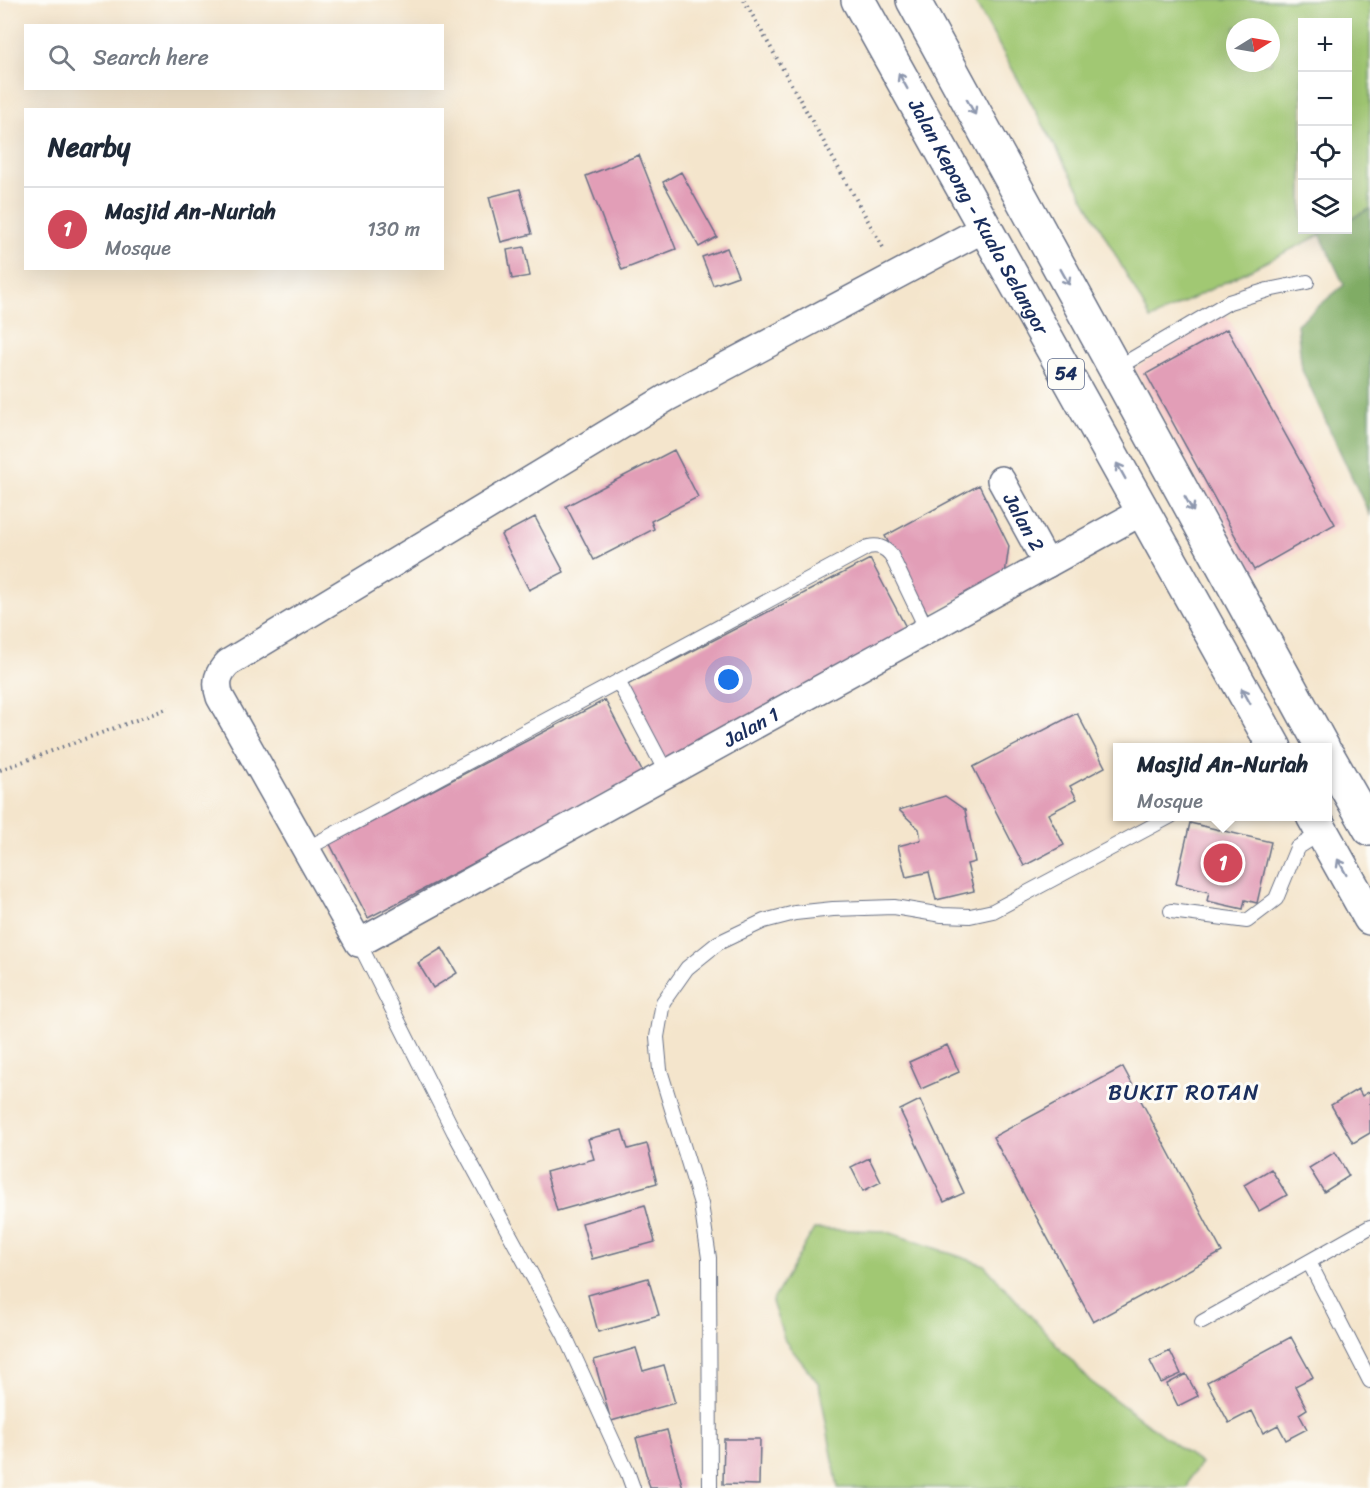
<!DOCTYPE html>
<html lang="en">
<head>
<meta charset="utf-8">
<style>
  body { margin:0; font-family:Sriracha,sans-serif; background:#f6f6f7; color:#1f2937 }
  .controls { position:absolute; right:18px; top:18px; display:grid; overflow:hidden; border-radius:0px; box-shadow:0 6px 24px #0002 }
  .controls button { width:54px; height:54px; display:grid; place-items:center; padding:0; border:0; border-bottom:2px solid #e0e1e3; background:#fff; color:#1f2937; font:30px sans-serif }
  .compass { position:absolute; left:1226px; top:18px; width:54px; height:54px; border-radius:50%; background:#fff; box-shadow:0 6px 24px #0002; rotate:79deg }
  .you { position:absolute; left:729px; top:680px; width:21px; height:21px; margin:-15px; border:4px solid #fff; border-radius:50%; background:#1a73e8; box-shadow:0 0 0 9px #1a73e833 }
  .badge { display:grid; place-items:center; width:39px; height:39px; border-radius:50%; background:#d1495b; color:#fff; font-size:20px; font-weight:700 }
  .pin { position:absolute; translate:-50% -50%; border:3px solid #fff; box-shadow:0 2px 6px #0006 }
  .popup { position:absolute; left:1113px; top:743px; width:219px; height:78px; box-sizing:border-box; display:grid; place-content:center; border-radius:0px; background:#fff; filter:drop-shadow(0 2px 4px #0005); font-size:20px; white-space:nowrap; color:#747a83 }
  .popup b { font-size:22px; color:#1f2937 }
  .popup::after { content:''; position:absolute; left:50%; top:100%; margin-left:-12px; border:12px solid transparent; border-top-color:#fff }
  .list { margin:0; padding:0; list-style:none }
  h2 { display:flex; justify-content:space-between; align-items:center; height:78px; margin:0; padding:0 24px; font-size:26px }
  h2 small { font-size:20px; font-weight:400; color:#747a83 }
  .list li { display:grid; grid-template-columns:39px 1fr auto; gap:18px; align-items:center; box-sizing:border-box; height:84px; padding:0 24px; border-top:2px solid #e0e1e3 }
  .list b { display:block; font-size:22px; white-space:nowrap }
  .list p { margin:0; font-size:20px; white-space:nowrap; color:#747a83 }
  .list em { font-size:20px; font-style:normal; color:#747a83 }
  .icon { flex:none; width:33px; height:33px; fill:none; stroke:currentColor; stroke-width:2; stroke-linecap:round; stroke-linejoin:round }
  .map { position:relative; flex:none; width:1370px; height:1488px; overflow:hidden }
  .search { position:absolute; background:#fff; box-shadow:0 6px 24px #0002; left:24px; top:24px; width:420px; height:66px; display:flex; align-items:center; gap:15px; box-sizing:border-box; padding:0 21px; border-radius:0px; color:#747a83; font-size:22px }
  .panel { position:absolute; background:#fff; box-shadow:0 6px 24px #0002; left:24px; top:108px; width:420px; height:162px; border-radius:0px }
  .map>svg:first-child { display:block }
  .built { fill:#f7d0ce }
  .green { fill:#a1c873; stroke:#5e7c68; stroke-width:1.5; fill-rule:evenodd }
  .forest { fill:#80ac65; stroke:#4e6e62; stroke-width:1.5 }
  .building { fill:#e29eb7 }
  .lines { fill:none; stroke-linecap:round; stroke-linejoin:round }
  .service-casing { stroke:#676f84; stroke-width:16 }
  .minor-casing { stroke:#676f84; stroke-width:30 }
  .trunk-casing { stroke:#676f84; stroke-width:36 }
  .path { stroke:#676f84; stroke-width:4; stroke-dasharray:1.5 4.5; stroke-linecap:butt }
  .service { stroke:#fff; stroke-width:14 }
  .minor { stroke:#fff; stroke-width:27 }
  .trunk { stroke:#fff; stroke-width:33 }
  .oneway { stroke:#8d97ae }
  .labels { text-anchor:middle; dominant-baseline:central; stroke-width:6; stroke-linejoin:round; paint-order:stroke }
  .shield { fill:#fdfcf7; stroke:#5f6c8c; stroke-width:1.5 }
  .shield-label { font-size:18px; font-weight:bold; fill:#1b2f5e }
  .street-label { font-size:20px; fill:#1b2f5e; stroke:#fdfcf7 }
  .quarter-label { font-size:22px; letter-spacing:1.5px; fill:#1b2f5e; stroke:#fdfcf7 }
</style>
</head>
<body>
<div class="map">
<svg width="1370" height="1488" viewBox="0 0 1370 1488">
  <rect width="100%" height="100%" fill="#fdfcf7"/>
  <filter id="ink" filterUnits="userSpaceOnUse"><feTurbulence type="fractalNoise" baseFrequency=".0167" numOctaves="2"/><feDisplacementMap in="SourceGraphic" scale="12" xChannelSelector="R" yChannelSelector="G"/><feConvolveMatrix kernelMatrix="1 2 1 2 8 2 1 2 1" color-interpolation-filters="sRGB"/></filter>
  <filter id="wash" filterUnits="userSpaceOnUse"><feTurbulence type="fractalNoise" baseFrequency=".008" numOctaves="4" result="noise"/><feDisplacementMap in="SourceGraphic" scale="24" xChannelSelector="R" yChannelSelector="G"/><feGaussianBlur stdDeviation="1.35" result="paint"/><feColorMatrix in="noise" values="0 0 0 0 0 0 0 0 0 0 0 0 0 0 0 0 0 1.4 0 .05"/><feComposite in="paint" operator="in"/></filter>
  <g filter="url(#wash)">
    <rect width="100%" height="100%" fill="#f4e5cc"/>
    <!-- built -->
    <path class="built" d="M1226,314L1344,527L1250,578L1135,368Z"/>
    <!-- green -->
    <path class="green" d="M974,0H1370V209L1348,220V22H1302V230H1330L1151,319ZM1235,27H1271V63H1235Z
      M814,1229L885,1231L984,1265L1090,1381L1201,1464L1192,1475L1187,1488H838L819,1384L785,1341L772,1302Z"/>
    <!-- forest -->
    <path class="forest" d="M1370,209V516L1302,370L1297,324L1344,285L1320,234L1330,230H1348V220Z"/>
    <g id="blocks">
      <!-- building -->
      <path class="building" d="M639,155L676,249L622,270L586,176Z
        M681,172L717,237L699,247L663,182Z
        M520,189L532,234L501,242L489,197Z
        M524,247L530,276L512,279L507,250Z
        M727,248L738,276L713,285L702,257Z
        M1227,329L1335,524L1254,570L1146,374Z
        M674,450L698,497L651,521L654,529L594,560L566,506Z
        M979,485L1009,546L1005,574L928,614L885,536Z
        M535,517L564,572L529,590L501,535Z
        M870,559L909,633L664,760L625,686Z
        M605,700L644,775L368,918L330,844Z
        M1077,713L1105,767L1070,786L1077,799L1048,814L1064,845L1024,866L973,767Z
        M945,796L965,810L975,862L967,864L974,891L936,900L929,872L906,877L898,846L921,840L919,829L899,810Z
        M1190,823L1271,842L1257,903L1245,900L1243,909L1207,901L1209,892L1176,884Z
        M442,948L457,973L433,988L418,963Z
        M947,1045L959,1072L921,1089L909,1062Z
        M1123,1067L1222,1252L1093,1322L993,1137Z
        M1358,1089L1362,1096L1370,1091V1133L1353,1143L1331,1105Z
        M920,1100L964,1193L944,1202L900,1110Z
        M622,1130L628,1149L647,1144L657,1183L557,1211L546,1172L594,1159L588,1139Z
        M1335,1152L1349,1176L1324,1192L1309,1168Z
        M869,1158L881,1182L863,1191L851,1167Z
        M1271,1169L1287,1195L1259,1211L1244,1185Z
        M645,1205L655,1242L592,1259L582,1223Z
        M648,1278L659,1315L598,1332L588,1295Z
        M1291,1337L1313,1377L1295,1386L1307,1409L1299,1414L1307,1429L1286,1440L1278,1425L1263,1433L1252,1411L1229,1423L1207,1382Z
        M636,1348L643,1371L664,1365L675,1403L611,1421L594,1360Z
        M1170,1351L1181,1374L1161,1383L1150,1361Z
        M1186,1374L1198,1396L1178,1406L1167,1384Z
        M667,1430L683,1488H650L636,1438Z
        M724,1439H760L759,1485L723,1484Z"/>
    </g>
  </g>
  <g filter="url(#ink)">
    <use href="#blocks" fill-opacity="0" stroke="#676f84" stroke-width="1.5"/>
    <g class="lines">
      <defs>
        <path id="service" d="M1115,369L1229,302L1268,290L1307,282
          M618,681L667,774
          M306,849L868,547C878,545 884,547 891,555L927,630
          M1171,911L1247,921L1276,899L1297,848L1322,832
          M359,943L454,1132L565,1336L628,1474L633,1488
          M1309,1262L1370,1381
          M1202,1322L1370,1227
          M710,1488L709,1258L701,1204L660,1070L657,1037L663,1002L687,968L718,943L764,921L795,913L833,909L894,907L942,915L970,916L993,911L1171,816"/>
        <g id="minor">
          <path id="s1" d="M985,228L668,397L228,663C218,673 215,682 220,697L359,943L1143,511"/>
          <path id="s2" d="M1001,480L1047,564"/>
        </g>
        <g id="trunk">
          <path id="s3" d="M858,0L1275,748"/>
          <path d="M913,0L1323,748"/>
          <path d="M1328,756L1370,829"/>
          <path d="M1313,816L1370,918"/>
        </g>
      </defs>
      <!-- service casing -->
      <use href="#service" class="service-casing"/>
      <!-- minor casing -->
      <use href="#minor" class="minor-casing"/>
      <!-- trunk casing -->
      <use href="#trunk" class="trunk-casing"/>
      <!-- path -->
      <path class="path" d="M744,0L885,251
        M0,770L169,708"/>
      <!-- service -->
      <use href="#service" class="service"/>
      <!-- minor -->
      <use href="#minor" class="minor"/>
      <!-- trunk -->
      <use href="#trunk" class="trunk"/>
    </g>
    <!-- one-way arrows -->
    <defs><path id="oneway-shaft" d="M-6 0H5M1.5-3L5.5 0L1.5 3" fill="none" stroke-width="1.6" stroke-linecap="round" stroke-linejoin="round" transform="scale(1.5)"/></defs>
    <g class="oneway">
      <use href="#oneway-shaft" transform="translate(903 81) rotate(-119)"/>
      <use href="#oneway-shaft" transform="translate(971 107) rotate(61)"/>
      <use href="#oneway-shaft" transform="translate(1065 277) rotate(61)"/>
      <use href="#oneway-shaft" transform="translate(1121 471) rotate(-119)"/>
      <use href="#oneway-shaft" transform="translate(1189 504) rotate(61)"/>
      <use href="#oneway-shaft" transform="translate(1246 696) rotate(-119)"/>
      <use href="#oneway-shaft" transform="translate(1342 867) rotate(-119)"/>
    </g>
  </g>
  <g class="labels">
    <!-- shield labels -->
    <rect class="shield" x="1048" y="359" width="36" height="30" rx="4.5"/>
    <g class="shield-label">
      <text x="1066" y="374">54</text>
    </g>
    <!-- street labels -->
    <g class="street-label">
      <text stroke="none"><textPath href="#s3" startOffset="248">Jalan Kepong - Kuala Selangor</textPath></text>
      <text stroke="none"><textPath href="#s2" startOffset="48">Jalan 2</textPath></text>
      <text stroke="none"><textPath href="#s1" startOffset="1641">Jalan 1</textPath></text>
    </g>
    <!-- quarter labels -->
    <g class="quarter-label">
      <text x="1184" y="1092">BUKIT ROTAN</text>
    </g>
  </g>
</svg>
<div class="controls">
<button>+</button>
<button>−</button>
<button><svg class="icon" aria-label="locate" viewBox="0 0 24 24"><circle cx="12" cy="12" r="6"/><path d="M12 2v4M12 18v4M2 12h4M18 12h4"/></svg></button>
<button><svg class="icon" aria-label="layers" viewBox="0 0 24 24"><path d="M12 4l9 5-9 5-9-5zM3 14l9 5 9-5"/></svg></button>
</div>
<svg class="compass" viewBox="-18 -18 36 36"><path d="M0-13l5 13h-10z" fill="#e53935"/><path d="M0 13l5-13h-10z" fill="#747a83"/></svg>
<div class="you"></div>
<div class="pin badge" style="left:1223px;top:863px">1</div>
<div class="popup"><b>Masjid An-Nuriah</b>Mosque</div>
<div class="search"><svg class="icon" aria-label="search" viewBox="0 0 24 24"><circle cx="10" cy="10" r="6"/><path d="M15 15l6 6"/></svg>Search here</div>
<section class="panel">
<h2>Nearby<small></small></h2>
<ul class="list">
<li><span class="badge">1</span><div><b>Masjid An-Nuriah</b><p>Mosque</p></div><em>130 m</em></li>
</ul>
</section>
</div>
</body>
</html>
